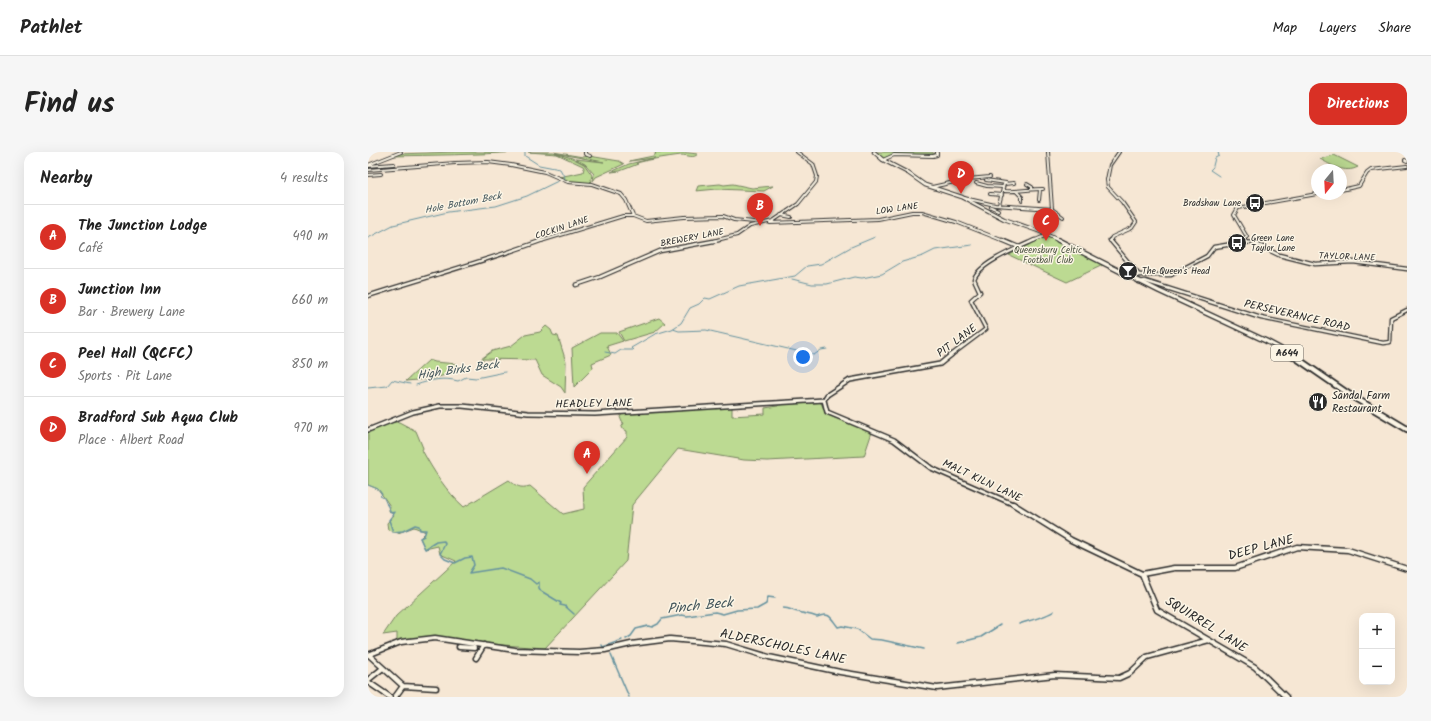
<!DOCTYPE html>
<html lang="en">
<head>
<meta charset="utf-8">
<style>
  body { margin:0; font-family:Kalam,sans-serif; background:#f6f6f6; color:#222 }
  .controls { position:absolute; right:12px; bottom:12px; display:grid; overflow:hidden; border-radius:8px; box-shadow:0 4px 16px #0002 }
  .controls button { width:36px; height:36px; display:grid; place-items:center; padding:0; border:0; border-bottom:1px solid #e0e0e0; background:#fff; color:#222; font:20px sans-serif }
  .compass { position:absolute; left:943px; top:12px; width:36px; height:36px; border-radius:50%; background:#fff; box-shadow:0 4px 16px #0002; rotate:198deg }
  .you { position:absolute; left:435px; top:205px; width:14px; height:14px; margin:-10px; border:3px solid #fff; border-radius:50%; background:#1a73e8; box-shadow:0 0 0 6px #1a73e833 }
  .badge { display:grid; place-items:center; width:26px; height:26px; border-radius:50%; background:#d93025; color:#fff; font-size:13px; font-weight:700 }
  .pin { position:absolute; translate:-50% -33px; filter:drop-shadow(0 1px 2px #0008) }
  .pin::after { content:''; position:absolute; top:21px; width:14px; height:12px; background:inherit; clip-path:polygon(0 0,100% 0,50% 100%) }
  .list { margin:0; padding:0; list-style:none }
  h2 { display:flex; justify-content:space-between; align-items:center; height:52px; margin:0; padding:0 16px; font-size:17px }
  h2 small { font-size:13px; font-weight:400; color:#767676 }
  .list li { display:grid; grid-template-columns:26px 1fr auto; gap:12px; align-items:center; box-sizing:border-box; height:64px; padding:0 16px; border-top:1px solid #e0e0e0 }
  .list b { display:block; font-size:15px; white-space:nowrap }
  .list p { margin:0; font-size:13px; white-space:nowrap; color:#767676 }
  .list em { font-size:13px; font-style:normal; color:#767676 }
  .map { position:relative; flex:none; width:1039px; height:545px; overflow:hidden; border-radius:12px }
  header { display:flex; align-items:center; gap:24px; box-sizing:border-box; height:56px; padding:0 20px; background:#fff; border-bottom:1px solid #e0e0e0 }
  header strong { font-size:19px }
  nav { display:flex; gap:22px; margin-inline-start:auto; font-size:14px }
  .intro { display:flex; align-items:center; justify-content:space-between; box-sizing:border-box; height:96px; padding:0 24px }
  h1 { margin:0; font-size:28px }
  .button { padding:10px 18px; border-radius:12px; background:#d93025; color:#fff; font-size:14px; font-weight:700 }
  main { display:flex; gap:24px; padding:0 24px }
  aside { flex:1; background:#fff; border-radius:12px; box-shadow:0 4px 16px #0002 }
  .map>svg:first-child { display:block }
  .green { fill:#bcda92; stroke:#74825e }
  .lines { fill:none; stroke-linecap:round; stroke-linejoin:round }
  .stream-far1 { stroke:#65929f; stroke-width:1 }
  .stream { stroke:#65929f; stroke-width:1.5 }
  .minor-far3-casing { stroke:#2b2b2b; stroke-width:4 }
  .minor-far2-casing { stroke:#2b2b2b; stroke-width:5 }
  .minor-far1-casing { stroke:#2b2b2b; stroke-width:6 }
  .minor-casing { stroke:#2b2b2b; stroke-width:7 }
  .tertiary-far1-casing { stroke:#2b2b2b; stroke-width:4 }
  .tertiary-casing { stroke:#2b2b2b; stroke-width:5 }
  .primary-far2-casing { stroke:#2b2b2b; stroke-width:4.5 }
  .primary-far1-casing { stroke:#2b2b2b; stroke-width:6 }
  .primary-casing { stroke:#2b2b2b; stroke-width:8 }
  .minor-far3 { stroke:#fcf5e5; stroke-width:2 }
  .minor-far2 { stroke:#fcf5e5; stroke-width:2.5 }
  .minor-far1 { stroke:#fcf5e5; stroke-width:3 }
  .minor { stroke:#fcf5e5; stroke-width:4 }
  .tertiary-far1 { stroke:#fcf5e5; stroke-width:2 }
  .tertiary { stroke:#fcf5e5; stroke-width:2.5 }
  .primary-far2 { stroke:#fcf5e5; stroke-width:2.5 }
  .primary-far1 { stroke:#fcf5e5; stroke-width:3.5 }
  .primary { stroke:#fcf5e5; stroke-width:4.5 }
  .labels { text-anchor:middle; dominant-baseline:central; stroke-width:3; stroke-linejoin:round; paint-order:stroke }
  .far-poi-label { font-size:9px; fill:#2b2b2b; stroke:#fcf5e5; text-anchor:start }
  .far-street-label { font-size:9px; fill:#2b2b2b; stroke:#fcf5e5 }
  .far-park-label { font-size:9px; fill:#4f5745; stroke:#fcf5e5 }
  .far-water-label { font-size:10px; font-style:italic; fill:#43565c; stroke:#fcf5e5 }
  .shield { fill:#fcf5e5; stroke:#6a6863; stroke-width:1 }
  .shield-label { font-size:10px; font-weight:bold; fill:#2b2b2b }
  .street-label { font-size:11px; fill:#2b2b2b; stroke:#fcf5e5 }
  .poi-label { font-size:11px; fill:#2b2b2b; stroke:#fcf5e5; text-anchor:start }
  .water-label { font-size:12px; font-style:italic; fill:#43565c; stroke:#fcf5e5 }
  .near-street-label { font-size:13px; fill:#2b2b2b; stroke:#fcf5e5 }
  .near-water-label { font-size:14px; font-style:italic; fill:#43565c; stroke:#fcf5e5 }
</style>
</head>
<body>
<header>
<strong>Pathlet</strong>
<nav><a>Map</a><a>Layers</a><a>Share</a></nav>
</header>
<div class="intro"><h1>Find us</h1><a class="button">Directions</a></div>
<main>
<aside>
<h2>Nearby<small>4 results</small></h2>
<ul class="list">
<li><span class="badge">A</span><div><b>The Junction Lodge</b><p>Café</p></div><em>490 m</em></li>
<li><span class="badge">B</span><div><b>Junction Inn</b><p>Bar · Brewery Lane</p></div><em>660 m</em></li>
<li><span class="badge">C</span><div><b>Peel Hall (QCFC)</b><p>Sports · Pit Lane</p></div><em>850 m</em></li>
<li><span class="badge">D</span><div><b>Bradford Sub Aqua Club</b><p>Place · Albert Road</p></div><em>970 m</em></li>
</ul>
</aside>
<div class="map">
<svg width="1039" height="545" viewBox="0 0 1039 545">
  <rect width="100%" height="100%" fill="#f6e7d4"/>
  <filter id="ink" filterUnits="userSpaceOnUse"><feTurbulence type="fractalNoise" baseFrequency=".025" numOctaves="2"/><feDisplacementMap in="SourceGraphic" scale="8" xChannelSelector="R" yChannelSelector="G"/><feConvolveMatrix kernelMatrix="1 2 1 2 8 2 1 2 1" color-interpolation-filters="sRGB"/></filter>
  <g filter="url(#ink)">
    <!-- green -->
    <path class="green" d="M87,0H150C108,3 65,3 23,4L29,2Z
      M160,0H185L215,5L221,4L251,9L256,12L228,25L225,29L226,22L217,12L207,7L236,10L187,1L204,6L216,12L224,23L222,32L200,29L191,25L215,20L216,16L215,14L189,2Z
      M286,0C301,0 316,0 330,2C325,7 320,3 313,3C298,5 283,7 268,11L270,12L252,19L243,20L261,12L287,6L261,9L285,4L288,2Z
      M508,0H563L568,2L524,3L515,7Z
      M966,3L990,15C977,22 963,13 952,7Z
      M352,32L356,33L365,32L384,36L405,34L396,39L349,37L328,39L330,34Z
      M679,84L735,113L699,130L641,103Z
      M291,166L297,171L287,180L256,189L251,180Z
      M178,174L183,178L185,183L190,184L198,210L197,241L193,235L174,223L167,208L113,207L124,199L143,194L157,183L172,180Z
      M232,181H249L255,189L239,194L243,203L224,211L225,216L206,235L204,196Z
      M61,208L67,210L89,212L84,221L60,228V227L38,229Z
      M450,250L453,251L459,263L504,280L496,304L399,309L376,308L310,297L264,353L258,409L177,496L135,493L68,485L29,491V481L15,483L28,464L88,409L72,402L70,394L57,397L52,386L58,380L46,375L30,381L20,378L19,371L26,363L21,359L22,354L10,337L0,333V279L22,270H31L48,279L55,296L54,298C66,320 78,339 96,355L141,328C148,334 152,337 162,334L195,362L216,357L215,335L259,285V279L253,276L256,271L254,270L252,265L254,262L364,255V264L397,262V256L410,254L411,252Z"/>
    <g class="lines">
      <!-- stream-far1 -->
      <path class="stream-far1" d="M157,0V4L171,13L192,17L197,26L195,27
        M845,14L847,6L851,4L850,0
        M845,15L842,18L851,24
        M0,86L25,73L80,60L128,54L159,44L192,28
        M424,127L444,132H459L486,125L494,126L514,122L534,110L555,104L567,98L604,93
        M305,177L311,179L338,178L446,203L453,198L459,197
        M237,200L247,202L253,198H265L263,196L287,182L304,177L313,171L322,156L331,152L337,146L342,147L371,134L427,124L439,114L453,112L483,95L507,85
        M48,233C63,228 75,225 90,229L98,225L108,226L137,220
        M0,236L19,234L24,228L42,232
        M0,333L10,337L14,342L12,344L16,346L19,353"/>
      <!-- stream -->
      <path class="stream" d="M19,352L23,361L27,360L21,368L25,380L35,379L47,373L51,374L52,378H58L56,384L52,386L57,397L68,390L76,389L77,392L72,402L77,407L87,411L97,406L104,405L106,413L101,421L133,416L162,427L168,432L171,430V436L173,439L193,451L192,453L197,454L206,462
        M415,456C422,456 424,459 430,460C437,462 442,462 449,465C462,460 462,465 470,475L474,474L489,477L502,487L514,488L556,497
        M651,472C660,469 680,464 686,459
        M258,487L263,484L268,477L280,474L284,475L290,472L294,467L314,463L319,464L347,460L355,462L369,458L389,457L398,452L400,445L407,446
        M590,491L613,485L632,473
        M234,493L235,495L254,488
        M243,503L261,545"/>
      <defs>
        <path id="minor-far3" d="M217,0V2L222,4
          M680,0L684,57L695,65
          M515,8L526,3L565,4L569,3V0
          M1037,8L1039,9
          M0,13L33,0
          M0,14L26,12
          M0,18L87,11L120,10L143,13L177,20L200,30L224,32L253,42L258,48L265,64
          M0,23L13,22
          M618,28L638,31
          M608,31L619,34L635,35
          M659,32L664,35V37
          M564,35L600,27L622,25
          M636,39C649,40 662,37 675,37
          M648,39L654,45V49
          M622,42L634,43
          M596,46L627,53L684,57
          M671,48L672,38
          M631,53L636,32L646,31
          M623,55L630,58
          M413,63L423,65
          M402,71L510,67L544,60H554L588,70L636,89
          M173,89L255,64H265L278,69L316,65L355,64L366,68L396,71
          M345,89L369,83L382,74L405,69L430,52L448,30L449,24L445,12L429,0
          M665,89L679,83
          M742,89L744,85L764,76L768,70L754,50L740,35L739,28L742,13L751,0"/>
        <path id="minor-far2" d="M634,88L653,96
          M742,88L771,123
          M874,90L886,91L911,103L947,112L985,110L1039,117
          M771,130L777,129L893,166L1015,191L1022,190L1023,166L1039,158
          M208,133L232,125L292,99L351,88
          M0,144C58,125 118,109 175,88
          M582,204L618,177L603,148L612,140L606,127C611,111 652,95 667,88"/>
        <path id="minor-far1" d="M456,248L459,260L526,288L563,316L647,353
          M456,248L459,243L482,228L572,212L583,203
          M0,278L45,260L72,254H94L160,261L227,262L456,248"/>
        <path id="minor" d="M645,352L703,388L774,422
          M774,422L806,416H867L929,395L980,398L1039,417
          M774,422L789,458L887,515L918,545
          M91,495L106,496
          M0,503L33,490L67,486L147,498L211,500L237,498L263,492L302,487L358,492L401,505L472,520L569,536L687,523L751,526L762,521L779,505L841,488
          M1,503L35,534
          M108,506L116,493
          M0,528L15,516
          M0,530L22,545
          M35,534L68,536
          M27,545L35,534"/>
        <path id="tertiary-far1" d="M973,38L991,34L999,21L1003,18L1039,14
          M873,89L879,85L866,63L870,56L949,42"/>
        <path id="tertiary" d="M764,126L771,123H803L839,104L846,95L871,91L875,88"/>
        <path id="primary-far2" d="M506,0L515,8L540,21L557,33L594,45L636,67L673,80L692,89"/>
        <path id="primary-far1" d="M690,88L791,139L898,189L926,204"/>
        <path id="primary" d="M924,203L982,243L1039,277"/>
      </defs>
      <!-- minor-far3 casing -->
      <use href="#minor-far3" class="minor-far3-casing"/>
      <!-- minor-far2 casing -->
      <use href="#minor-far2" class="minor-far2-casing"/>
      <!-- minor-far1 casing -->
      <use href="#minor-far1" class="minor-far1-casing"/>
      <!-- minor casing -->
      <use href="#minor" class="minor-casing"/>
      <!-- tertiary-far1 casing -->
      <use href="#tertiary-far1" class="tertiary-far1-casing"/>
      <!-- tertiary casing -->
      <use href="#tertiary" class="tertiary-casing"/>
      <!-- primary-far2 casing -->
      <use href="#primary-far2" class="primary-far2-casing"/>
      <!-- primary-far1 casing -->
      <use href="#primary-far1" class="primary-far1-casing"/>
      <!-- primary casing -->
      <use href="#primary" class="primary-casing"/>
      <!-- minor-far3 -->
      <use href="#minor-far3" class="minor-far3"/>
      <!-- minor-far2 -->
      <use href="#minor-far2" class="minor-far2"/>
      <!-- minor-far1 -->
      <use href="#minor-far1" class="minor-far1"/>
      <!-- minor -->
      <use href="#minor" class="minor"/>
      <!-- tertiary-far1 -->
      <use href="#tertiary-far1" class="tertiary-far1"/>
      <!-- tertiary -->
      <use href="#tertiary" class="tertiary"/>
      <!-- primary-far2 -->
      <use href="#primary-far2" class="primary-far2"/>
      <!-- primary-far1 -->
      <use href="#primary-far1" class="primary-far1"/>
      <!-- primary -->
      <use href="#primary" class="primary"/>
    </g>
  </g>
  <!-- icons -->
  <defs>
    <symbol id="bus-disc" viewBox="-11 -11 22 22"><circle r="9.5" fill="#2b2b2b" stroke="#fcf5e5"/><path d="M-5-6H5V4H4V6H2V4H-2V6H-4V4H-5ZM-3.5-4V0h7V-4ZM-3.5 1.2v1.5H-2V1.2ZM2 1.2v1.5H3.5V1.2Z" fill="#fff"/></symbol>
    <symbol id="bar-disc" viewBox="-11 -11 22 22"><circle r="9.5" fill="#2b2b2b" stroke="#fcf5e5"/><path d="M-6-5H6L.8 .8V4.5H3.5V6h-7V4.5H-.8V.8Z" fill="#fff"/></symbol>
    <symbol id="restaurant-disc" viewBox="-11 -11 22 22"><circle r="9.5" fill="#2b2b2b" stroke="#fcf5e5"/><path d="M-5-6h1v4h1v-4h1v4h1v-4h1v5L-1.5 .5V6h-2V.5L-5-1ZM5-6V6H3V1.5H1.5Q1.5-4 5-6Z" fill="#fff"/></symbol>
  </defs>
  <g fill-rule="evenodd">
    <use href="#bus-disc" x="876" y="40" width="22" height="22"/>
    <use href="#bus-disc" x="858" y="80" width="22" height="22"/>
    <use href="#bar-disc" x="749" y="108" width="22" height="22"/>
    <use href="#restaurant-disc" x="939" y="239" width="22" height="22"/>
  </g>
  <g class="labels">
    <!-- far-poi labels -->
    <g class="far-poi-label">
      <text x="873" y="51" text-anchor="end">Bradshaw Lane</text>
      <text x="883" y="86">Green Lane<tspan x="883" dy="10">Taylor Lane</tspan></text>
      <text x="774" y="119">The Queen's Head</text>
    </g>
    <!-- far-street labels -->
    <g class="far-street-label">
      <text transform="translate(529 57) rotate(-8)">LOW LANE</text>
      <text transform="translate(194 76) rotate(-18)">COCKIN LANE</text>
      <text transform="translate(324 86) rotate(-11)">BREWERY LANE</text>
      <text transform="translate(979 105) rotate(2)">TAYLOR LANE</text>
    </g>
    <!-- far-park labels -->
    <g class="far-park-label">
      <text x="680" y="98">Queensbury Celtic<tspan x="680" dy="10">Football Club</tspan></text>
    </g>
    <!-- far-water labels -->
    <g class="far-water-label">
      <text transform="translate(95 51) rotate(-11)">Hole Bottom Beck</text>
    </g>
    <!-- shield labels -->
    <rect class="shield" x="903" y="193" width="32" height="16" rx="3"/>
    <g class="shield-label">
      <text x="919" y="201">A644</text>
    </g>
    <!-- street labels -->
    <g class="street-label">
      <text transform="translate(929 164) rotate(13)">PERSEVERANCE ROAD</text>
      <text transform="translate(589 189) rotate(-37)">PIT LANE</text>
      <text transform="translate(226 252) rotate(-1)">HEADLEY LANE</text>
      <text transform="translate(614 329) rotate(25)">MALT KILN LANE</text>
    </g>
    <!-- poi labels -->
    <g class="poi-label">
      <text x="964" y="244">Sandal Farm<tspan x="964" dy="13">Restaurant</tspan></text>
    </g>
    <!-- water labels -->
    <g class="water-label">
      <text transform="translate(90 218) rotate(-8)">High Birks Beck</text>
    </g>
    <!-- near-street labels -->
    <g class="near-street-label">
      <text transform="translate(893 396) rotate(-15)">DEEP LANE</text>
      <text transform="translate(838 473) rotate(32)">SQUIRREL LANE</text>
      <text transform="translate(415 495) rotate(12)">ALDERSCHOLES LANE</text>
    </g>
    <!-- near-water labels -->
    <g class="near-water-label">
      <text transform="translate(332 454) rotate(-6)">Pinch Beck</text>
    </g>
  </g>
</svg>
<div class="controls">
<button>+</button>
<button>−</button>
</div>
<svg class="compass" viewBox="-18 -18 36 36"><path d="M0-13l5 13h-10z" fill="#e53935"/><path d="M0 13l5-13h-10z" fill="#767676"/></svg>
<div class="you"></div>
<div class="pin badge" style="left:219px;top:322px">A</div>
<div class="pin badge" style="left:392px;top:74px">B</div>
<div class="pin badge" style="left:678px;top:89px">C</div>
<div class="pin badge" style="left:593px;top:42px">D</div>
</div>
</main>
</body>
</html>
